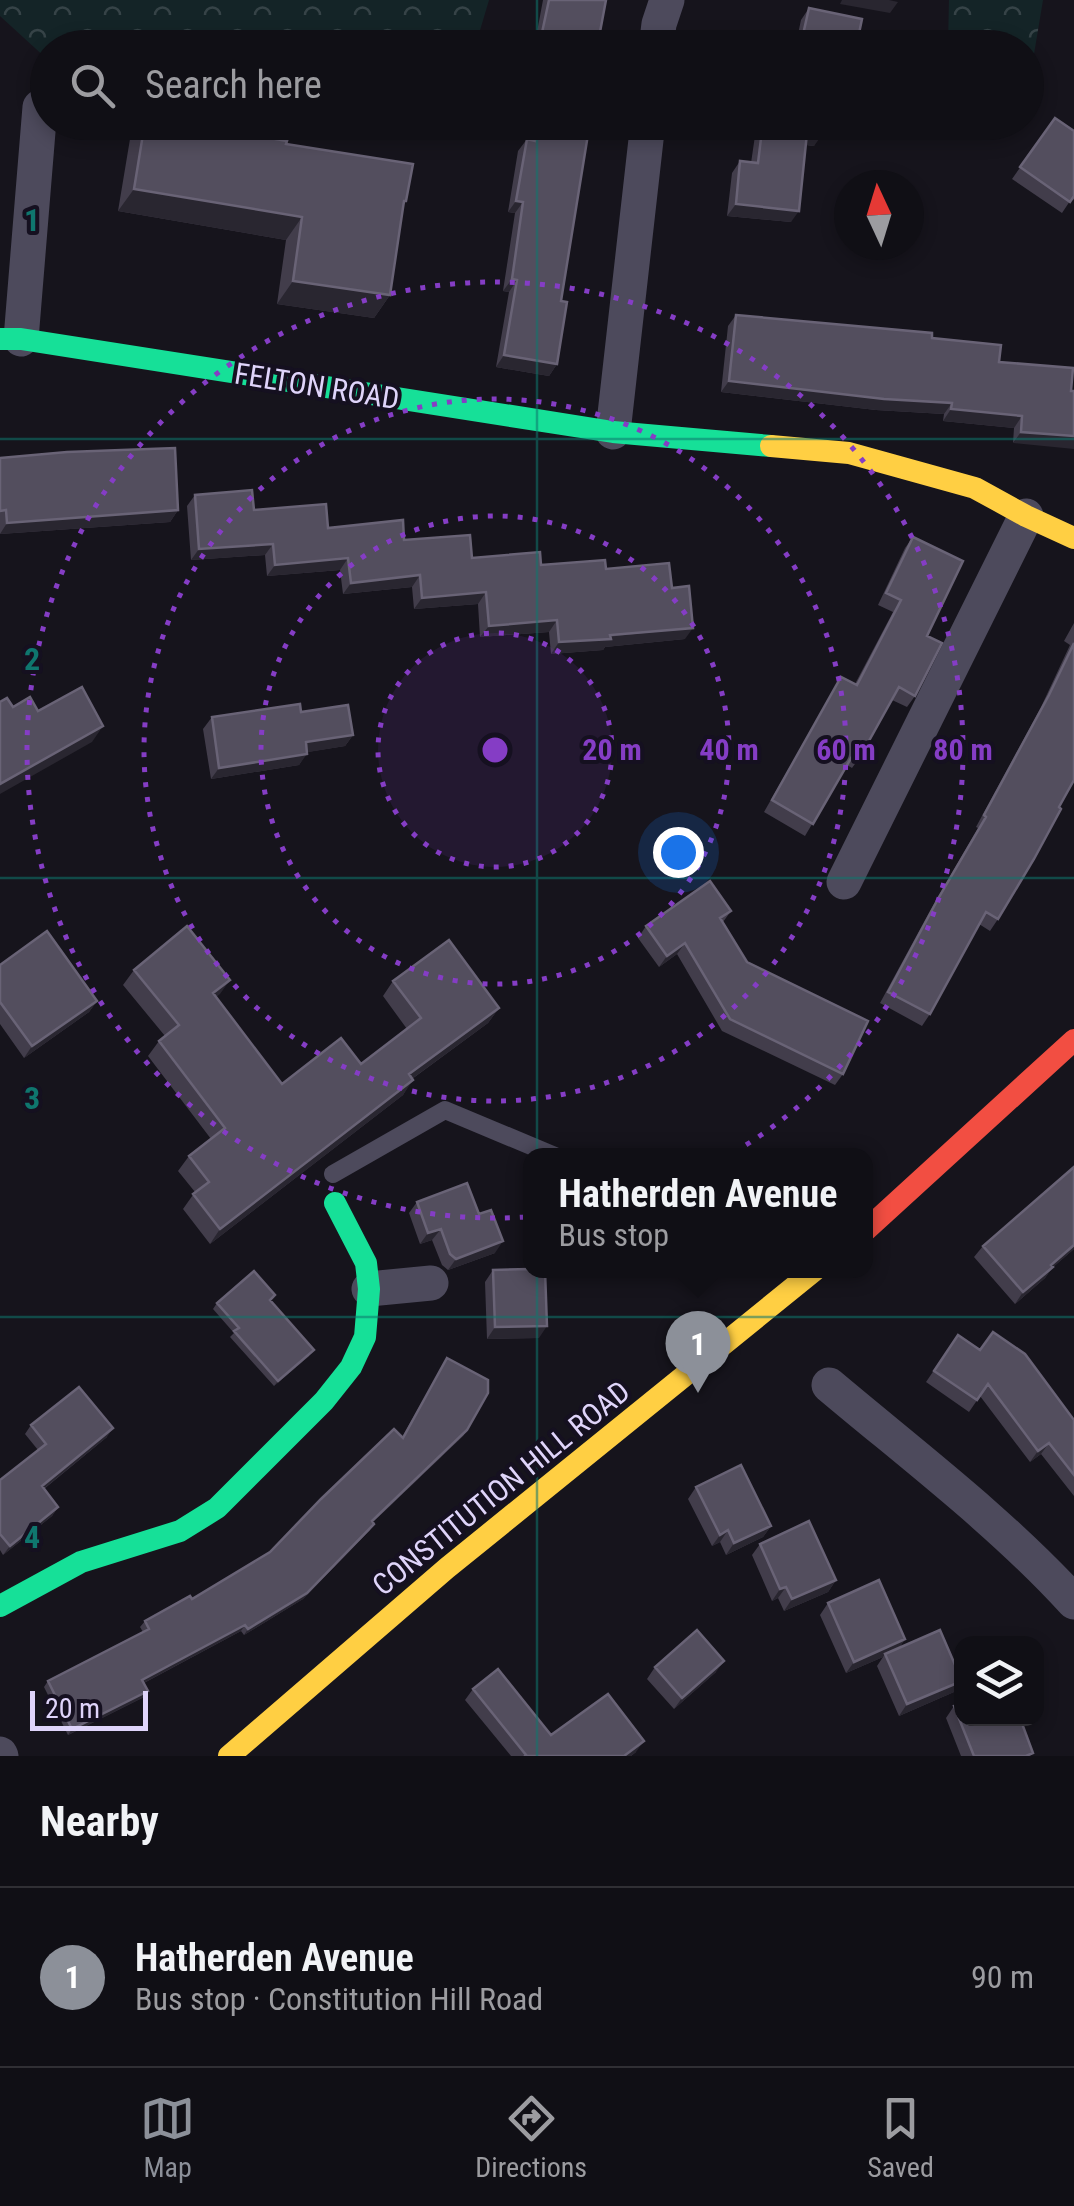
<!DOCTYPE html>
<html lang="en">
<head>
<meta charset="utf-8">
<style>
  body { margin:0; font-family:"Roboto Condensed",sans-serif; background:#19181e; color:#f1f3f6 }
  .controls { position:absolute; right:30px; bottom:30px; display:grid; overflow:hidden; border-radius:20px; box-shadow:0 5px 15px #0003 }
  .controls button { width:90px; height:90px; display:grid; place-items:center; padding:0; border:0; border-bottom:2px solid #302f34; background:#100f15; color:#f1f3f6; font:50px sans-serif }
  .compass { position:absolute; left:834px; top:170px; width:90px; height:90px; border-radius:50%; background:#100f15; box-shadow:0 5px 15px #0003; rotate:356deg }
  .scale { position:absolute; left:30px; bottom:25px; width:118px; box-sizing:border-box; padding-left:10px; border:5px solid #dfd4fa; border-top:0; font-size:28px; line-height:35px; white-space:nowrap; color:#dfd4fa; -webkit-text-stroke:8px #151020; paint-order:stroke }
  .you { position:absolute; left:678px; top:852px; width:35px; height:35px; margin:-25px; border:8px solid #fff; border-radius:50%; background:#1a73e8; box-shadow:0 0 0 15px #1a73e833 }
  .badge { display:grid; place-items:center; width:65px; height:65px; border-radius:50%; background:#8c9099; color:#fff; font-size:32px; font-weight:700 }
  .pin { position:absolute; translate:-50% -82px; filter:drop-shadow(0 2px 5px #0008) }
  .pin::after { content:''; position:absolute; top:52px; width:35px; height:30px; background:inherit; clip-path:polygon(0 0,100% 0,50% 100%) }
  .popup { position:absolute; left:523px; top:1148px; width:350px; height:130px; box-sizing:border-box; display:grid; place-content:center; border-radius:20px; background:#100f15; filter:drop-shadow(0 2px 8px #0005); font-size:32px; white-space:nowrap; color:#9c9ca0 }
  .popup b { font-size:38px; color:#f1f3f6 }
  .popup::after { content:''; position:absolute; left:50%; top:100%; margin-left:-20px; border:20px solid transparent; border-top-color:#100f15 }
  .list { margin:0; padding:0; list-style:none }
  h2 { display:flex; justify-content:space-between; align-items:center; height:130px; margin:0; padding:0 40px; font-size:42px }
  h2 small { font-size:32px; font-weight:400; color:#9c9ca0 }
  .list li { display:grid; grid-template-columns:65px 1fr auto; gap:30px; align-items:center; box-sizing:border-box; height:180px; padding:0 40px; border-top:2px solid #302f34 }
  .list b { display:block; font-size:38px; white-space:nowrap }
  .list p { margin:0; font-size:32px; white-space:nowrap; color:#9c9ca0 }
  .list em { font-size:32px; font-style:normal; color:#9c9ca0 }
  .icon { flex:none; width:55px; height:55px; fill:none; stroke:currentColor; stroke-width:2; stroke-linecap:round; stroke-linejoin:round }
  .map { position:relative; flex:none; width:1074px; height:1756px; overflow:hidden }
  .search { position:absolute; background:#100f15; box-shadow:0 5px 15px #0003; left:30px; right:30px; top:30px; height:110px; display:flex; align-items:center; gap:25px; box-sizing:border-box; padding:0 35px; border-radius:55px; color:#9c9ca0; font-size:38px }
  .sheet { height:310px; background:#100f15 }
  nav { display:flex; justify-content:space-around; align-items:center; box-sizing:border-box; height:140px; border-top:2px solid #302f34; background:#100f15; font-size:28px; color:#9c9ca0 }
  nav a { display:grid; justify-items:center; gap:5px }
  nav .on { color:#8c9099 }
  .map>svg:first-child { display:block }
  .forest { fill:url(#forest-crowns) }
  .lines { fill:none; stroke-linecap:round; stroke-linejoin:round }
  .lane { stroke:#4d4a5c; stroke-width:18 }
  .street { stroke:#4d4a5c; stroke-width:35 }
  .fast { stroke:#16e098; stroke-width:22 }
  .slow { stroke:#ffcf43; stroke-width:22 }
  .jam { stroke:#f24e42; stroke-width:22 }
  .wall { fill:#423d4b }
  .shaded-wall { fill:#292630 }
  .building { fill:#534e5e; stroke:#696376; stroke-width:2.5 }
  .grid { fill:none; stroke:#0f766e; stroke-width:2.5; stroke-opacity:0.55 }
  .ring { fill:none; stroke:#853dc5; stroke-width:5; stroke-dasharray:5 10 }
  .labels { text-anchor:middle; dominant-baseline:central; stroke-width:8; stroke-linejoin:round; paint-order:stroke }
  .street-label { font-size:30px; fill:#dfd4fa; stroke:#151020 }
  .grid-label { font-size:32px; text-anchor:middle; font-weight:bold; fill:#0f766e; stroke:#151020; stroke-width:8; stroke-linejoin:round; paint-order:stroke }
  .centre { fill:#853dc5; stroke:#151020; stroke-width:5 }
  .ring-label { font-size:30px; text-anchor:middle; font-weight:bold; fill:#853dc5; stroke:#151020; stroke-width:8; stroke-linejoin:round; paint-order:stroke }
</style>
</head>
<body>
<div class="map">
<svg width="1074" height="1756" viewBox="0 0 1074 1756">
  <defs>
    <pattern id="forest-crowns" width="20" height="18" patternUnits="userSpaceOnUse" patternTransform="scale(2.5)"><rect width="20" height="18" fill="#142427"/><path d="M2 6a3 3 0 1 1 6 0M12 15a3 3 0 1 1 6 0" fill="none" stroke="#364347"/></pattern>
  </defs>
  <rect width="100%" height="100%" fill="#16141c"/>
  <!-- forest -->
  <path class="forest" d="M0,0H489L475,47L48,48L47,59L0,16Z
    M949,0H1043L1027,96L1026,48L948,47Z
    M241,123L452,122V123L448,137Z"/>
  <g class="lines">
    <!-- lane -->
    <path class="lane" d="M333,1174L445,1110L555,1156"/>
    <!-- street -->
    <path class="street" d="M656,48L659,24L667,0
      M21,339L40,107
      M613,432L648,122
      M844,882L1026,516
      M369,1289L431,1283
      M829,1385C912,1455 1001,1522 1074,1602
      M0,1754L1,1756"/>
    <!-- fast -->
    <path class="fast" d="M0,339H21L613,432L771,446
      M0,1606L81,1562L180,1531L217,1508L324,1401L351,1367L365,1337L369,1289L366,1263L335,1203"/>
    <!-- slow -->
    <path class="slow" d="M771,446L849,453L975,488L1026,516L1074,538
      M229,1756L447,1568L815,1270"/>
    <!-- jam -->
    <path class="jam" d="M866,1230L1074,1040"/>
  </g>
  <!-- wall -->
  <path class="wall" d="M543,0H606L597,48H534Z
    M809,8L856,48H795L801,20Z
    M1055,118L1074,131V200L1072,198L1062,213L1012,179Z
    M141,122H180L286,144L406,201L403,206L390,295L374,318L277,304L286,240L118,211L130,139Z
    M532,122H590L561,301L557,364L549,376L496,367L509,292L503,291L515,213L508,212L518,151L527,139L529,140Z
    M757,122H823L814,146L806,145L791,222L727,216L732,173L740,161L751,163Z
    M736,315L932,338L999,362L1073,368L1013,443L1014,428L943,421L944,414L876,410L721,392L728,326Z
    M0,458L178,510L170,522L0,534Z
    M195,495L328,528L404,540L472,558L606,569L672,588L685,639L605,647L603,650L551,654L549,632L480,637L478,604L414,609L412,587L343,594L340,570L267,576L265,555L191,560L187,506Z
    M913,537L927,636L915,696L907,707L892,700L860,757L852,768L847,765L805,836L764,812L841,677L855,684L893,612L878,605L905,548Z
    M1074,623V780L998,919L990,931L979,924L930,1014L922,1026L880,1003L931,909L978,828L976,827L1041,707L1070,645L1064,641Z
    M301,712L353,735L345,746L307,752L299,765L211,779L203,729L212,717Z
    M731,911L723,922L747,962L843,1074L835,1085L722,1031L677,954L659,967L638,938L646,926Z
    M0,965L97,1001L89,1012L24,1058L0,1024Z
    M134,970L230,980L216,997L282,1084L361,1064L407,1029L383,996L393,981L499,1008L488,1023L412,1079L403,1095L210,1244L183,1209L195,1192L178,1171L189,1156L211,1139L148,1056L159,1041L165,1036L123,985Z
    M1074,1167V1249L1052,1268L1045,1278L1015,1304L974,1257L983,1246Z
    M417,1202L495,1253L448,1270L442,1265L432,1240L420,1244L409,1213Z
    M493,1270L539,1338L487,1339L485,1282Z
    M271,1301L309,1356L274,1386L230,1337L234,1333L213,1309L217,1303Z
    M958,1335L1074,1420V1496L1041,1454L1030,1462L980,1396L969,1412L926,1382Z
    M447,1358L467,1430L463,1436L373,1522L370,1530L303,1599L244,1635L241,1631L144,1683L148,1691L144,1697L68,1735L44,1687L48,1681L143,1632L140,1627L145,1621L192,1599L270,1552L402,1437Z
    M31,1425L107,1437L44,1489L58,1507L52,1516L3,1555L0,1550V1480L38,1450L25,1434Z
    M696,1487L771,1526L763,1537L726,1555L720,1542L712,1546L688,1499Z
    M760,1544L836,1580L828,1592L784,1611L778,1598L772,1601L752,1555Z
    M828,1603L905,1639L899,1648L954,1692L899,1716L877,1666L883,1657L846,1673L820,1615Z
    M655,1667L716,1672L674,1709L647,1679Z
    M473,1689L551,1735L636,1752L631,1756H511L465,1700Z
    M954,1706L1031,1756H961L946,1718Z"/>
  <!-- shaded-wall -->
  <path class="shaded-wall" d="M842,0H889L898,2L890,13L840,4Z
    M540,42L552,44L550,48H536Z
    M807,133L822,135L814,146L799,144Z
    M134,189L302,217L286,240L118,211Z
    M516,201L523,202L515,213L508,212Z
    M736,204L799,211L791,222L727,216Z
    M512,279L517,280L509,292L503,291Z
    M293,281L390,295L374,318L277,304Z
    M504,355L557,364L549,376L496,367Z
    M729,381L952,403L944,414L876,410L721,392Z
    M951,409L1022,416L1014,428L943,421Z
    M1021,432L1074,436V449L1013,443Z
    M178,510L170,522L0,534L7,523Z
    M273,544L265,555L191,560L199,549Z
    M348,558L340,570L267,576L275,565Z
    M420,575L412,587L343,594L351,583Z
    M486,592L478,604L414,609L422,598Z
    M557,620L549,632L480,637L489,626Z
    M693,628L685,639L605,647L603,650L551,654L559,642Z
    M103,726L92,742L0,794V784Z
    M353,735L345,746L297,754L306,742Z
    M307,754L299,765L211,779L219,768Z
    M685,943L677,954L659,967L667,956Z
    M230,980L220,994L202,1008L213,993Z
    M97,1001L89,1012L24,1058L32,1046Z
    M499,1008L488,1023L398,1089L409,1074Z
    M413,1080L403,1095L210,1244L220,1229Z
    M441,1229L432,1240L420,1244L428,1233Z
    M503,1241L495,1253L448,1270L456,1259Z
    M1074,1245V1249L1052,1268L1045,1278L1015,1304L1023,1292L1051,1265Z
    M547,1326L539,1338L487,1339L495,1327Z
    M314,1350L309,1356L274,1386L278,1381Z
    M113,1428L107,1437L36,1495L42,1486Z
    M467,1430L463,1436L368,1527L372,1521Z
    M1049,1443L1041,1454L1030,1462L1038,1451Z
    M58,1507L52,1516L3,1555L10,1546Z
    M374,1524L303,1599L244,1635L248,1629Z
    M771,1526L763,1537L726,1555L734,1543Z
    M728,1530L720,1542L712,1546L720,1535Z
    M836,1580L828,1592L784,1611L792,1599Z
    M786,1587L778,1598L772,1601L780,1589Z
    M245,1625L241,1631L138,1686L142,1680Z
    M905,1639L897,1651L885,1654L883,1657L846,1673L854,1662Z
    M724,1661L716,1672L674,1709L682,1698Z
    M962,1681L954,1692L899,1716L907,1704Z
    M148,1691L144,1697L68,1735L72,1729Z
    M644,1741L636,1752L631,1756H624Z"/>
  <!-- building -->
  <path class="building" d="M549,0H606L597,48H552V44L540,42Z
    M809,8L862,19L856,48H800Z
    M1055,118L1074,131V196L1070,202L1020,167Z
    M145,122H180L287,141L286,144L413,164L406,201H404L390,295L293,281L302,217L134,189Z
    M538,122H590L561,301L567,302L557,364L504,355L517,280L512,279L523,202L516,201L527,139L535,141Z
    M763,122H823L822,135L807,133L799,211L736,204L740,161L758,163Z
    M736,315L932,333V338L1001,345L999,362L1073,368L1071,391H1074V436L1021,432L1022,416L951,409L952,403L884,399L729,381Z
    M175,448L178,510L7,523L6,510L0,511V458L67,452Z
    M252,490L254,510L326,504L328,528L403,520L404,540L470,535L472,558L540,552L541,565L605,560L606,569L669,563L672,588L689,586L693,628L610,635L611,639L559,642L557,620L489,626L486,592L422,598L420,575L351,583L348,558L275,565L273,544L199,549L195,495Z
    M913,537L963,561L927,636L942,643L915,696L899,687L860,757L854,753L813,824L772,800L841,677L857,685L901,600L886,593Z
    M1074,643V780L1059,807L1061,809L1034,859L998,919L986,912L930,1014L888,992L939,897L986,817L984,815L1049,695Z
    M82,687L103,726L0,784V702L7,698L13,707L30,697L38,711Z
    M300,704L301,712L348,705L353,735L306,742L307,754L219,768L212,717Z
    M710,881L731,911L720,918L747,962L868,1021L843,1074L730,1019L685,943L667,956L646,926Z
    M187,926L230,980L213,993L282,1084L341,1038L361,1064L421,1018L393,981L449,940L499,1008L409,1074L413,1080L220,1229L193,1194L209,1182L189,1156L225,1128L159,1041L179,1025L134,970Z
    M47,931L97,1001L32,1046L0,1002V965Z
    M1074,1167V1245L1051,1265L1053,1267L1023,1292L983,1246Z
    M467,1183L479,1214L491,1210L503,1241L456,1259L450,1254L441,1229L428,1233L417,1202Z
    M530,1269L545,1270L547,1326L495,1327L493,1270Z
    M254,1271L275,1295L270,1300L314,1350L278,1381L234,1331L239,1328L217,1303Z
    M993,1332L1025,1354L1074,1420V1475L1049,1443L1038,1451L988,1384L977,1400L934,1371L958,1335L980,1350Z
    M447,1358L488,1380V1393L467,1430L372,1521L374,1524L307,1593L248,1629L245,1625L142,1680L148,1691L72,1729L48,1681L149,1629L145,1621L190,1596L192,1599L270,1552L321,1499L394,1429L403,1438Z
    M79,1387L113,1428L42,1486L58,1507L10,1546L0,1534V1480L46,1444L31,1425Z
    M741,1465L771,1526L734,1543L728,1530L720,1535L696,1487Z
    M809,1521L836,1580L792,1599L786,1587L780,1589L760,1544Z
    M879,1580L905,1639L854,1662L828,1603Z
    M697,1630L724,1661L682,1698L655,1667Z
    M940,1630L962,1681L907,1704L885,1654Z
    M498,1669L551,1735L608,1694L644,1741L624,1756H525L526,1755L473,1689Z
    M962,1703V1718H1020L1033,1753L1026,1756H974L954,1706Z"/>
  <!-- grid -->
  <path class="grid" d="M537,0V48M537,122V1756M0,439H1074M0,878H1074M0,1317H1074"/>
  <!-- distance rings -->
  <circle cx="495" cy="750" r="117" fill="#853dc5" fill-opacity=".12"/>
  <g class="ring">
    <circle cx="495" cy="750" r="117"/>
    <circle cx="495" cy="750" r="234"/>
    <circle cx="495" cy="750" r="351"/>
    <circle cx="495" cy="750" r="468"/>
  </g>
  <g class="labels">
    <!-- street labels -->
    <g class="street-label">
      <text transform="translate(317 386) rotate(9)">FELTON ROAD</text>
      <text transform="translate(501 1488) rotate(-39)">CONSTITUTION HILL ROAD</text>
    </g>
  </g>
  <g class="grid-label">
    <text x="32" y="231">1</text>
    <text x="32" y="670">2</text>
    <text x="32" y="1109">3</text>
    <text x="32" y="1548">4</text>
  </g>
  <circle cx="495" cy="750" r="15" class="centre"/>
  <g class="ring-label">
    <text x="612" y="760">20 m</text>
    <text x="729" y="760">40 m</text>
    <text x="846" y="760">60 m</text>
    <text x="963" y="760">80 m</text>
  </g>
</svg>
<div class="controls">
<button><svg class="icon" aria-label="layers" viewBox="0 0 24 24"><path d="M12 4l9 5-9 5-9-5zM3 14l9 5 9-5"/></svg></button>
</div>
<svg class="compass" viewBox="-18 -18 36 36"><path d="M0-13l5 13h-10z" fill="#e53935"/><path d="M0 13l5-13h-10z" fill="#9c9ca0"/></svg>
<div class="scale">20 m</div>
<div class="you"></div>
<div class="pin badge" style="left:698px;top:1393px">1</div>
<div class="popup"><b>Hatherden Avenue</b>Bus stop</div>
<div class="search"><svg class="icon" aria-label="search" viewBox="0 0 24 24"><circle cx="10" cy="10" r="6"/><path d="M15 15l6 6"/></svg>Search here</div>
</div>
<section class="sheet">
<h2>Nearby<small></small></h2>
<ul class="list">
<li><span class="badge">1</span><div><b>Hatherden Avenue</b><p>Bus stop · Constitution Hill Road</p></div><em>90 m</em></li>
</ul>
</section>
<nav>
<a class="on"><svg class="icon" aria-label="map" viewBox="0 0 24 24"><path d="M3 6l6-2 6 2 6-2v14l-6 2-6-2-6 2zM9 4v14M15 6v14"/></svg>Map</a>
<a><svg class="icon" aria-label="directions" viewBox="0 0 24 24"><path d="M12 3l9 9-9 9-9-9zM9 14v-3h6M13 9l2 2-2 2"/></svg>Directions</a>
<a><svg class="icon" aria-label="saved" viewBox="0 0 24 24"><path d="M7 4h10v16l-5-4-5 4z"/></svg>Saved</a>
</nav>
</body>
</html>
